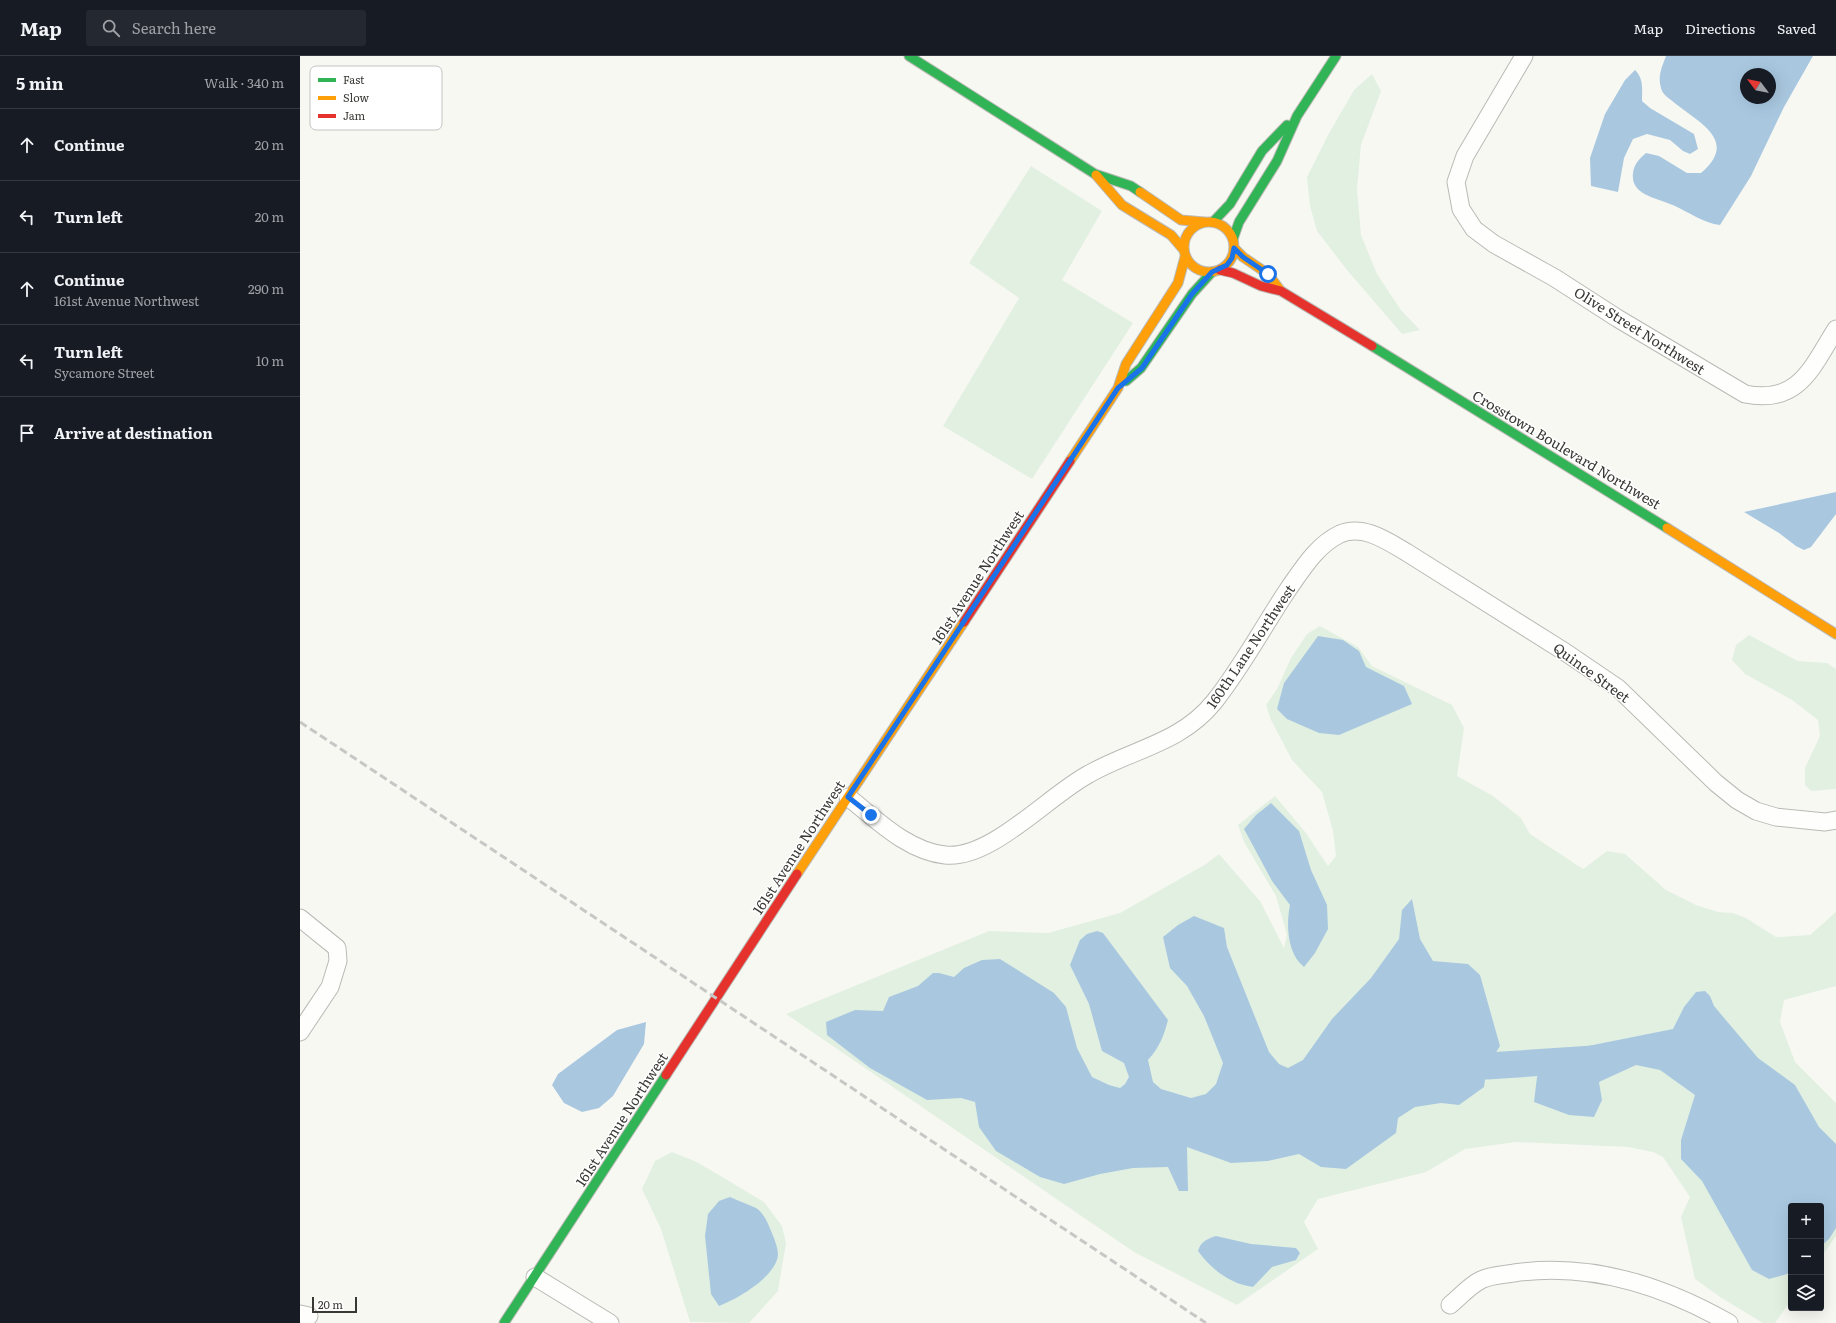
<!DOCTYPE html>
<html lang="en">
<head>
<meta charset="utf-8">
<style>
  body { margin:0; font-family:Literata,serif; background:#242831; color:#f1f3f6 }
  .controls { position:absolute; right:12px; bottom:12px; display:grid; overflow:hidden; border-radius:4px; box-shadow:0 4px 16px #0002 }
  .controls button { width:36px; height:36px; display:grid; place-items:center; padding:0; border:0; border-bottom:1px solid #363941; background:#171b24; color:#f1f3f6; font:20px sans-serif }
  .compass { position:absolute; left:1440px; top:12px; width:36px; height:36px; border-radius:50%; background:#171b24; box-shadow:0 4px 16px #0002; rotate:302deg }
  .scale { position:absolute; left:12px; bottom:10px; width:45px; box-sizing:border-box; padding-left:4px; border:2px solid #393835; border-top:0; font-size:11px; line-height:14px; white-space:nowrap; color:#393835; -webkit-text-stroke:3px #fff; paint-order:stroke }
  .stop { position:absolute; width:12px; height:12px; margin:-9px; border:3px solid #1a73e8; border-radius:50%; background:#fff }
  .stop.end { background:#1a73e8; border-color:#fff; box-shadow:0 1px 4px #0008 }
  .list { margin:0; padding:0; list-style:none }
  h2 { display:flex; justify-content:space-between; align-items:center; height:52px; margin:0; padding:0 16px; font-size:17px }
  h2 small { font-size:13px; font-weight:400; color:#9ea1a6 }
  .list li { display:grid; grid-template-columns:26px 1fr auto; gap:12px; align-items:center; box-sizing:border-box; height:72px; padding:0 16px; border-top:1px solid #363941 }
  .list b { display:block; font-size:15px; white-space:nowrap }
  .list p { margin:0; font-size:13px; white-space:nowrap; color:#9ea1a6 }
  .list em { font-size:13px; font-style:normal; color:#9ea1a6 }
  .icon { flex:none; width:22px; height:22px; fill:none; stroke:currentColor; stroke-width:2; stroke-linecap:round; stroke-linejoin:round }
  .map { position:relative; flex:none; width:1536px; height:1267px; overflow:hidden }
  header { display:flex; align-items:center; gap:24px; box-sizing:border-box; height:56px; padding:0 20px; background:#171b24; border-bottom:1px solid #363941 }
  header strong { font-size:19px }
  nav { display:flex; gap:22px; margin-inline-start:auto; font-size:14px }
  .search { width:280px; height:36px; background:#242831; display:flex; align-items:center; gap:10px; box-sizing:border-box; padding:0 14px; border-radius:4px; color:#9ea1a6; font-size:15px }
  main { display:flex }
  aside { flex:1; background:#171b24 }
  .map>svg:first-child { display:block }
  .green { fill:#e2f0e1 }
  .water { fill:#a9c8e0; fill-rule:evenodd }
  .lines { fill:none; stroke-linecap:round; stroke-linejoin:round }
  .river { stroke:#a9c8e0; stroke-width:27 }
  .street-casing { stroke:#bab9b5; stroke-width:19 }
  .fast-casing { stroke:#bab9b5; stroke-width:11 }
  .slow-casing { stroke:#bab9b5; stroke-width:11 }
  .jam-casing { stroke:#bab9b5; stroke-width:11 }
  .street { stroke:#fefefd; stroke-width:17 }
  .fast { stroke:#30b455; stroke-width:9 }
  .slow { stroke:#ff9f0a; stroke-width:9 }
  .jam { stroke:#e5322d; stroke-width:9 }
  .rail { stroke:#c7c7c6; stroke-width:3; stroke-dasharray:8 4; stroke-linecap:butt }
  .route { stroke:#1a73e8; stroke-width:5 }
  .labels { text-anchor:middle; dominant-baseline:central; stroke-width:3; stroke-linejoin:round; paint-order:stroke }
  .street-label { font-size:14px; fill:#393835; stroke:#fff }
  .key { fill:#fff; stroke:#c4c3c2; stroke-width:1 }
  .key-label { font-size:11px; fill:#393835 }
</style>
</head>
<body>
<header>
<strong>Map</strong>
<div class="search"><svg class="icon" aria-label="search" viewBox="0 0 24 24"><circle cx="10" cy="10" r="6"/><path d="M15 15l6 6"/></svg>Search here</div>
<nav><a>Map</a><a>Directions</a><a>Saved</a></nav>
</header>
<main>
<aside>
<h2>5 min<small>Walk · 340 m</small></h2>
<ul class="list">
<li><svg class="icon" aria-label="ahead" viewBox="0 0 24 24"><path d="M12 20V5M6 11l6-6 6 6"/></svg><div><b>Continue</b></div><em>20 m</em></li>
<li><svg class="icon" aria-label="left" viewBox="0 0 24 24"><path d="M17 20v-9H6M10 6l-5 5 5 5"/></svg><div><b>Turn left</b></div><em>20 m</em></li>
<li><svg class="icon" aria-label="ahead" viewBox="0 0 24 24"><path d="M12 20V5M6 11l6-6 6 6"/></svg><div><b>Continue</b><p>161st Avenue Northwest</p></div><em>290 m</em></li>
<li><svg class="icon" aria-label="left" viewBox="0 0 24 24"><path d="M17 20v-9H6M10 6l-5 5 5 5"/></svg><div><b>Turn left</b><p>Sycamore Street</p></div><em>10 m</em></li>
<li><svg class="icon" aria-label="arrive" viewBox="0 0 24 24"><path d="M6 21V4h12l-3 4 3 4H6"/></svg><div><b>Arrive at destination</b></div></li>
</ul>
</aside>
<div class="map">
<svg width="1536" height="1267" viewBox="0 0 1536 1267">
  <rect width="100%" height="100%" fill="#f8f8f3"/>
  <!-- green -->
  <path class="green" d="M1072,18L1081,35L1061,89L1057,133L1061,179L1077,218L1101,254L1120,274L1102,278L1047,214L1017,175L1010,150L1007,121L1028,79L1054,34Z
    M731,110L802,155L762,224L833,267L732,423L643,370L719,242L669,207Z
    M1020,570L1058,591L1072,610L1152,649L1164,672L1157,720L1193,740L1221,762L1230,778L1283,813L1307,795L1325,798L1366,834L1396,849L1418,856L1433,857L1446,862L1476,881L1510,879L1536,856V930L1484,944L1480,966L1495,1006L1536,1047V1180L1521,1201V1150H1491V1244L1475,1267H1463L1420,1241L1395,1223L1381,1161L1390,1141L1363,1101L1353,1096L1328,1091L1216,1086L1165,1093L1126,1116L1018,1143L1004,1166L1018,1193L937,1249L834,1196L486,958L689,875L748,877L820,857L906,808L919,798L960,845L984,892L987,879L976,840L944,786L938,769L975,740L1006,777L1028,810L1036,800L1033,775L1022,736L992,704L971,664L966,649L977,633L991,602L1007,578Z
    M1449,579L1498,605L1527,607L1536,613V733L1511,735L1505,729V712L1520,680L1518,664L1492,644L1445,618L1432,604L1436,589Z
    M372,1096L397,1106L464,1146L482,1170L486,1187L478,1235L449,1267L390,1266L361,1173L342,1133L355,1105Z"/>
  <!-- water -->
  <path class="water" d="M1366,0H1513L1484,51L1451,120L1420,169C1404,167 1390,157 1375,150C1359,142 1330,140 1333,117C1334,108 1340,102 1346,97L1359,100L1387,117H1401C1441,83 1395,65 1371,44C1368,42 1364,39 1362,35C1357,22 1361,13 1366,0ZM1446,18H1470V42H1446Z
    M1335,14C1344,23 1342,33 1342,45L1350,52L1394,78L1398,93L1390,98L1383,95L1370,84L1347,78L1333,83L1324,102L1318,136L1291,130L1290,102L1305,58L1325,24Z
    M1536,436V458L1511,491L1504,494L1496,490L1479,477L1444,456Z
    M1018,580L1043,584L1059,595L1066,611L1104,630L1112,648L1039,679L1019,677L987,663L977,653L984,627Z
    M971,747L999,775L1011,814L1027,849L1028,873L1015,897L1004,911C987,898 986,868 990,849L972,825L944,773L956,759Z
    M1112,843L1120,883L1133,905L1168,908L1180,919L1200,990L1187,1010L1184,1031L1159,1049L1141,1047L1115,1051L1098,1062L1096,1077L1046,1113L1021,1111L999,1098L968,1105L931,1107L887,1091L888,1135H879L868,1111L833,1112L800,1118L764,1128L740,1121L696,1095L679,1071L675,1046L661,1042L627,1044L570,1012L527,979L526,966L555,954L583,955L589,941L618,930L633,917H639L654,921L664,912L682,904L700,903L754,937L766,951L777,992L792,1021L809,1029L820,1032L825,1028L829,1021L824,1007L802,995L789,948L770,909L780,884L787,878L797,875L803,877L868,964C864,980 859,992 848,1004L853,1026L861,1033L891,1042L906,1038L916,1028L923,1007L904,960L887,930L870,912L863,881L878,869L894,860L924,872L927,891L969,996L979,1008L988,1012L1003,1004L1032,963L1071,922L1099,883L1102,854Z
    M1405,935L1410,940L1414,950L1458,1002L1495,1029L1519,1071L1536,1088V1172L1529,1183L1521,1190V1150H1491V1215L1487,1218L1469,1223L1452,1214L1402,1125L1381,1103V1084L1395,1039L1360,1014L1336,1009L1299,1026L1302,1044L1294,1061L1269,1059L1234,1046L1237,1021L1273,993L1373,973L1384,951L1396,936Z
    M346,966L344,988L313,1040L299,1052L282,1056L264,1047L252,1029L258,1018L317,974Z
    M430,1141C438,1145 448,1148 456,1152C463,1156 468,1167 471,1175C474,1182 478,1191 478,1199C476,1221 437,1243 419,1250L411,1238L405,1180L408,1158L419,1145Z
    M916,1180L951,1188L996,1192L1000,1197L996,1204L972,1211L953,1231C930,1228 911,1213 898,1195C901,1185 907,1183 916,1180Z"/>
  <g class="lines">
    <!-- river -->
    <path class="river" d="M1187,1010L1293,1003"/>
    <defs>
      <path id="street" d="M1224,0L1165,100L1156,126L1161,153L1174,173L1194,188L1255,222L1317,262L1445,338C1499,349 1512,311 1536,273
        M548,741C576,763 607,795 645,799C691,804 749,739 789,718C833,693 881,687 914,646C942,611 964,569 989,532C1003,512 1017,489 1040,478C1063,468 1087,485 1106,496L1265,596L1318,632L1416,727L1437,744L1456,755L1476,761L1525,766L1536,764
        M0,862L37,892L38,905L30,931L0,976
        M235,1221L310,1267
        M1150,1249C1160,1241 1170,1229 1181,1224C1191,1219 1203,1219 1214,1217C1290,1206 1364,1230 1429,1267
        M0,1258L9,1260"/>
      <path id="fast" d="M609,0L795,118L831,130L840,136
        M913,166L930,148L962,95L987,69
        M933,183L939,166L977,105L997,60L1036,0
        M1072,290L1367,472
        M826,325L841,312L892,238L912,216
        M204,1267L366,1019"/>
      <path id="slow" d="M796,119L822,149L871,179L883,193
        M840,136L881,164L904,166
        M884 191a25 25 0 1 1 50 0a25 25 0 1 1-50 0Z
        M934,192L943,201L968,218L980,234
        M770,405L818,332L826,308L878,227L885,201
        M1367,472L1536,578
        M497,818L664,566"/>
      <path id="jam" d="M920,214L933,217L961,230L981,235L1072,290
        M664,566L770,405
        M366,1019L497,818"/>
    </defs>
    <!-- street casing -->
    <use href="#street" class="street-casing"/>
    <!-- fast casing -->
    <use href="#fast" class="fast-casing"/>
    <!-- slow casing -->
    <use href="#slow" class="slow-casing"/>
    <!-- jam casing -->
    <use href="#jam" class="jam-casing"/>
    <!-- street -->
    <use href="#street" class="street"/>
    <!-- fast -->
    <use href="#fast" class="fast"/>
    <!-- slow -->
    <use href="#slow" class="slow"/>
    <!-- jam -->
    <use href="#jam" class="jam"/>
    <!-- rail -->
    <path class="rail" d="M0,666L906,1267"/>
  </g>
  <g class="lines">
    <!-- route -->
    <path class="route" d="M571,759L548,741L818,332L842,312L892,238L912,216L927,209L932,202L934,192L943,201L968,218"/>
  </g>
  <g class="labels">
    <!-- street labels -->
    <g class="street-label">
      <text transform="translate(1340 274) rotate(32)">Olive Street Northwest</text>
      <text transform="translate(1267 393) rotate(31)">Crosstown Boulevard Northwest</text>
      <text transform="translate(677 521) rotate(-57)">161st Avenue Northwest</text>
      <text transform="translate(950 590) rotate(-56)">160th Lane Northwest</text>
      <text transform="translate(1292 616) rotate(36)">Quince Street</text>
      <text transform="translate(498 791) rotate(-57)">161st Avenue Northwest</text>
      <text transform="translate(321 1063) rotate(-57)">161st Avenue Northwest</text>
    </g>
  </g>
  <!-- legend -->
  <rect x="10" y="10" width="132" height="64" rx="6" class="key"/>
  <rect x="18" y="22" width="18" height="4" fill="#30b455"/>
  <rect x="18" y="40" width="18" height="4" fill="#ff9f0a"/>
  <rect x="18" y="58" width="18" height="4" fill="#e5322d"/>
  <g class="key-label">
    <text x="43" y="28">Fast</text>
    <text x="43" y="46">Slow</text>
    <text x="43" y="64">Jam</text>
  </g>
</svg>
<div class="controls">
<button>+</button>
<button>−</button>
<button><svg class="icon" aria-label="layers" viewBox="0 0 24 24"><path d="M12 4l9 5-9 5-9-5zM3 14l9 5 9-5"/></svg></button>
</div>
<svg class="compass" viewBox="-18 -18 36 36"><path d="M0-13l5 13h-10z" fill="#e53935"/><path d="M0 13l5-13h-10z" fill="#9ea1a6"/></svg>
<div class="scale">20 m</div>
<div class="stop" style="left:968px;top:218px"></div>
<div class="stop end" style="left:571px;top:759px"></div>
</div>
</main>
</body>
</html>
